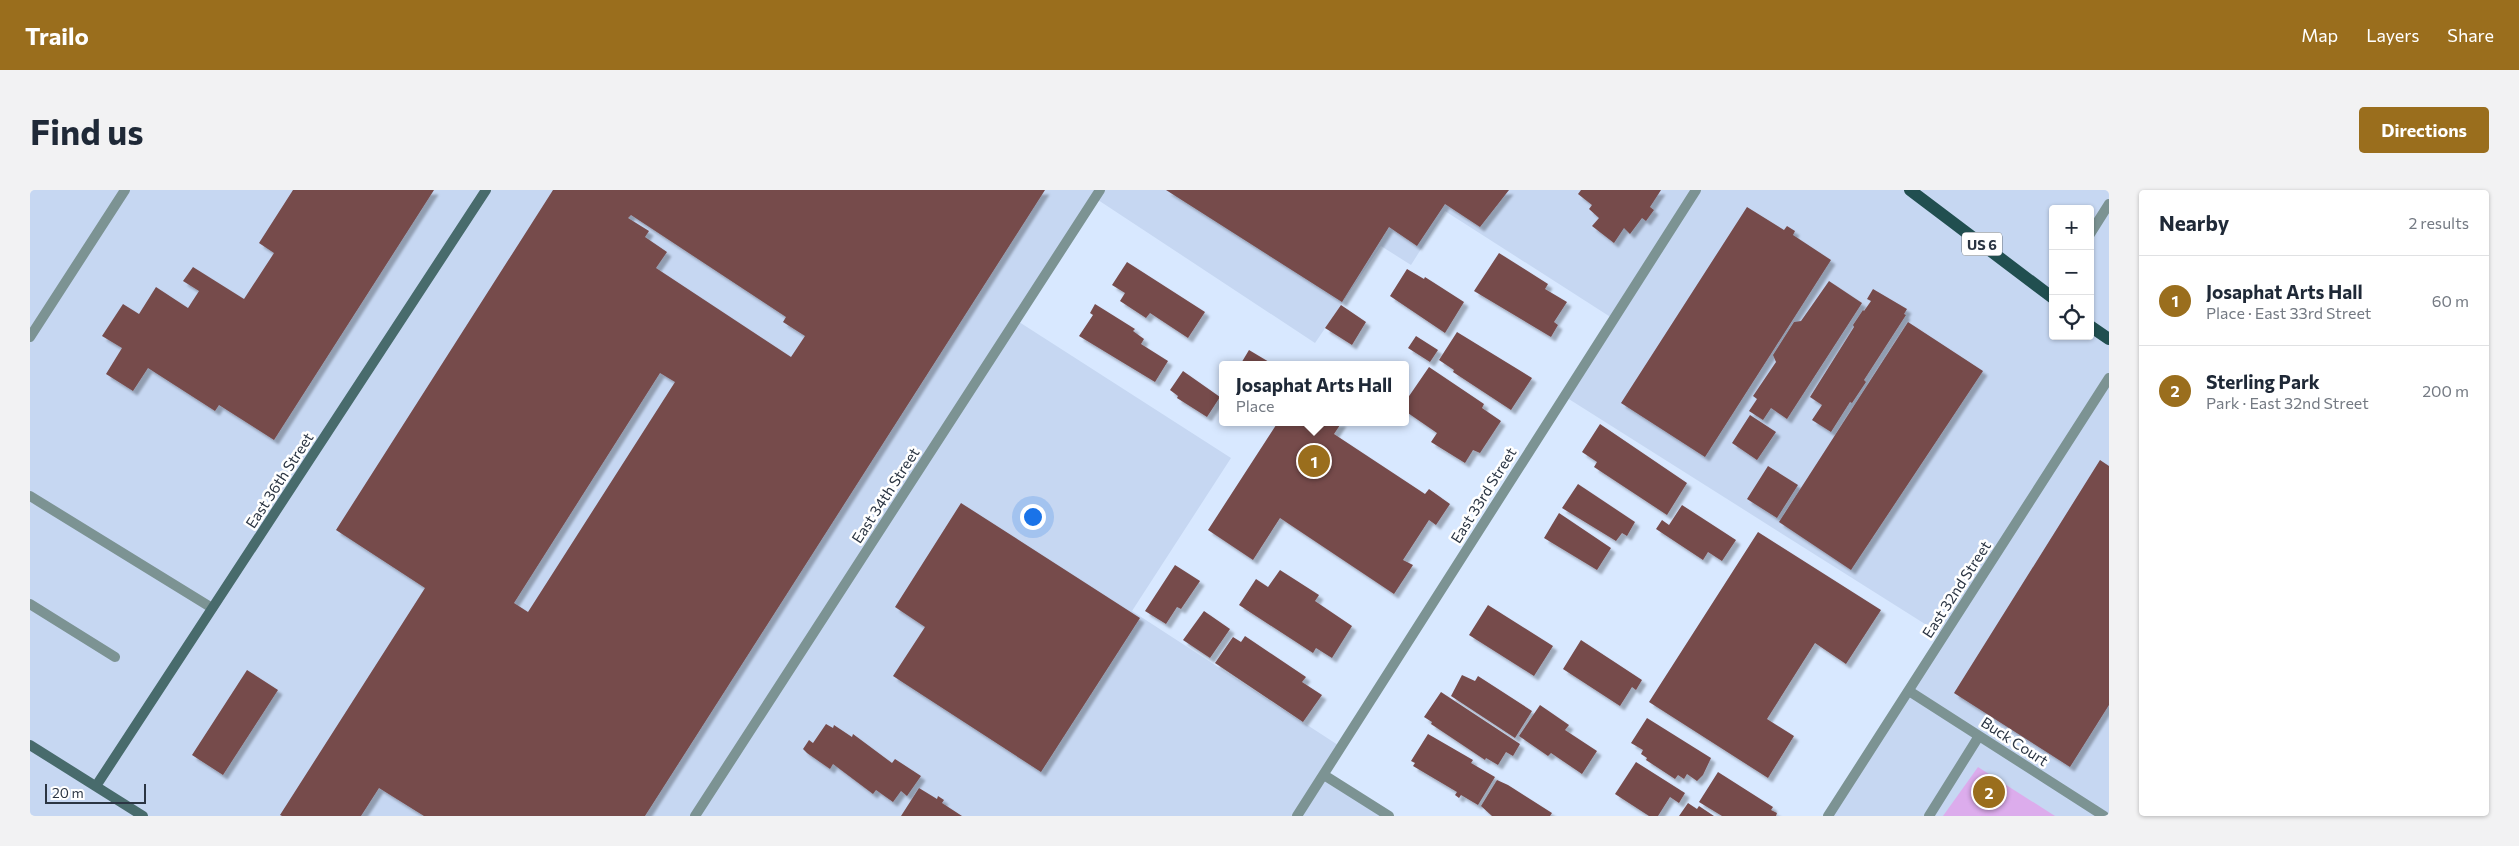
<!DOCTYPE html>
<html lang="en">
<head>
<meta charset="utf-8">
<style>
  body { margin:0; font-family:Commissioner,sans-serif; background:#f2f2f3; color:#1f2937 }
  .controls { position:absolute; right:15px; top:15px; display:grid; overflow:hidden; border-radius:5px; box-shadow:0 1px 4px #0004 }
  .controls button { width:45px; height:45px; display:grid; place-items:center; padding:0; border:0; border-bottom:1px solid #e0e1e3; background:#fff; color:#1f2937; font:25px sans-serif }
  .scale { position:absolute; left:15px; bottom:12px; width:101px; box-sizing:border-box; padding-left:5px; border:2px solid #2b3543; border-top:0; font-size:14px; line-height:18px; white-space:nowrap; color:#2b3543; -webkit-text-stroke:4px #fff; paint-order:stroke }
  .you { position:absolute; left:1002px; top:326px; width:18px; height:18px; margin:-12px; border:4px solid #fff; border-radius:50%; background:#1a73e8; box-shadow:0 0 0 8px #1a73e833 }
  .badge { display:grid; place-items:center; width:32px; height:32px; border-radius:50%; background:#9a6e1d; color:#fff; font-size:16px; font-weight:700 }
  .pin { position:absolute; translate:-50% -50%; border:2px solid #fff; box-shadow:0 1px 5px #0006 }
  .popup { position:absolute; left:1189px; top:171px; width:190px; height:65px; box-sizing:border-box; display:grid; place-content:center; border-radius:5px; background:#fff; filter:drop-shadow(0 1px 4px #0005); font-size:16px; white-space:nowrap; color:#747a83 }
  .popup b { font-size:19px; color:#1f2937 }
  .popup::after { content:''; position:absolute; left:50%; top:100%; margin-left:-10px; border:10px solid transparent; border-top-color:#fff }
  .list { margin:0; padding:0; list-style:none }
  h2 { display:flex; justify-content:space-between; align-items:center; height:65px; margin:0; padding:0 20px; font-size:21px }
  h2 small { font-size:16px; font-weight:400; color:#747a83 }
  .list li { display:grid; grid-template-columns:32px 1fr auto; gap:15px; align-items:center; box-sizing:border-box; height:90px; padding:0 20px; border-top:1px solid #e0e1e3 }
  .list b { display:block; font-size:19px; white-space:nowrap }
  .list p { margin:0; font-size:16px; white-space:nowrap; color:#747a83 }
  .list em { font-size:16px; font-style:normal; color:#747a83 }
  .icon { flex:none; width:28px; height:28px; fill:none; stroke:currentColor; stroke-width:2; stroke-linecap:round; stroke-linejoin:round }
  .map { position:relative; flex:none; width:2079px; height:626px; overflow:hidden; border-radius:5px }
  header { display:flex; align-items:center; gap:30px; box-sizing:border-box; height:70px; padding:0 25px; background:#9a6e1d; color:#fff }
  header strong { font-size:24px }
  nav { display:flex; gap:28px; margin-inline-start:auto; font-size:18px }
  .intro { display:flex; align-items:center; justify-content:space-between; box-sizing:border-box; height:120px; padding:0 30px }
  h1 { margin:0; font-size:35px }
  .button { padding:12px 22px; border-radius:5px; background:#9a6e1d; color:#fff; font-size:18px; font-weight:700 }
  main { display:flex; gap:30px; padding:0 30px }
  aside { flex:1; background:#fff; border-radius:5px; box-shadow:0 1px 4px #0004 }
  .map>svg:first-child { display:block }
  .built { fill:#c6d7f2; fill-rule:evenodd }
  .green { fill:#dcacec }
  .building { fill:#764b4c; fill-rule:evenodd; filter:url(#shadow) }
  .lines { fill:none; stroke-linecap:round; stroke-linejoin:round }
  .lane { stroke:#7c9393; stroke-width:10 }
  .street { stroke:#7c9393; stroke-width:10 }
  .secondary { stroke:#486b6c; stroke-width:10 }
  .primary { stroke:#214f50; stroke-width:12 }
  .labels { text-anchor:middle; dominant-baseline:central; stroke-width:5; stroke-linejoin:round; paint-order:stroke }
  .shield { fill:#fff; stroke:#6b727b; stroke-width:1 }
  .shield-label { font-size:14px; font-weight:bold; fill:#2b3543 }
  .street-label { font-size:15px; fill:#2b3543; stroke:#fff }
</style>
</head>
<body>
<header>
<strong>Trailo</strong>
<nav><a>Map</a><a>Layers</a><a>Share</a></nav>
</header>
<div class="intro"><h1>Find us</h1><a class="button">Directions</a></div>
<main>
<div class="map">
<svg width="2079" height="626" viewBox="0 0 2079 626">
  <defs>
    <filter id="shadow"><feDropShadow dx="4.5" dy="4.5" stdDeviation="1" flood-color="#0004"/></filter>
  </defs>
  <rect width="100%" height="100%" fill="#d8e8ff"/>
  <!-- built -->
  <path class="built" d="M0,0H2079V626H1798L1914,446L1534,206L1582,128L1415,21L1381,75L1351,56L1285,153L1065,8L986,130L1201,268L1102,421L1311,557L1294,585L1359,626H0ZM2023,19H2060V146H2023Z"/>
  <!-- green -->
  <path class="green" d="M1948,577L2025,626H1913Z"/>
  <!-- building -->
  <path class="building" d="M263,0H404L244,250L189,215L185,221L118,178L103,201L76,184L92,158L72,146L93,114L109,124L126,97L158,118L169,101L153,91L163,77L214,109L244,63L229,53Z
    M523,0H1015L615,626H394L349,598L331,626H252L250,625L395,398L306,340ZM601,25L756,127L753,132L775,146L761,167L626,78L637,62L615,47L619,41L598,28ZM630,183L645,192L498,422L484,413Z
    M1136,0H1479L1450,37L1415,14L1387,56L1359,37L1312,112Z
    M1551,0H1631L1620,17L1624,20L1616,31L1612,28L1600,44L1594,38L1584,53L1562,36L1569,28L1559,19L1562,15L1548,4Z
    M1717,17L1754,40L1757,36L1765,41L1763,45L1801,70L1675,267L1591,213Z
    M1469,63L1518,94L1515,99L1537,112L1524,132L1528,135L1521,147L1444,101Z
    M1097,72L1175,122L1158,148L1120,123L1116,128L1090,111L1095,103L1082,95Z
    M1377,79L1394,89L1395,87L1434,112L1415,143L1360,106Z
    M1799,91L1832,113L1757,229L1741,218L1733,230L1719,221L1727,209L1723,206L1746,172L1743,165L1764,132L1771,131Z
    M1843,99L1877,119L1874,124L1876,125L1834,190L1836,192L1822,213L1820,212L1801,242L1782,230L1792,215L1780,207L1824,137L1823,135L1833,120L1834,121L1841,111L1837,109Z
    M1065,114L1105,139L1103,141L1114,149L1111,154L1138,171L1125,192L1049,146L1063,125L1060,123Z
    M1311,115L1336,132L1322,155L1295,138Z
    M1878,132L1953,181L1821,380L1749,332Z
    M1427,142L1502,188L1481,220L1423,182L1424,180L1409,170Z
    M1386,146L1408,160L1400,172L1378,158Z
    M1219,160L1244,175H1210Z
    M1399,177L1454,214L1452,218L1471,231L1450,263L1443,260L1435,273L1401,252L1407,243L1375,221V212Z
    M1153,181L1190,207L1177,227L1147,208L1148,206L1140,200Z
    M1720,225L1746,242L1727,270L1702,253Z
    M1248,232H1312L1304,244L1395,304L1399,299L1420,314L1406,335L1399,330L1373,370L1383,375L1364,404L1250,328L1223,370L1178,340Z
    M1570,234L1657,293L1637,325L1564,277L1567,272L1552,262Z
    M2070,270L2079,276V515L2040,577L1924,503Z
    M1738,276L1768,295L1747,328L1717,309Z
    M1548,294L1605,332L1597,346L1592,343L1586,351L1532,318Z
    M931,313L1110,428L1011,582L863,486L895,437L865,417Z
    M1652,315L1706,350L1692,371L1678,362L1673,370L1626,339L1632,330L1639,335Z
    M1529,323L1581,358L1567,380L1514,348Z
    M1728,342L1851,420L1816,474L1785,453L1737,529L1764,546L1738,588L1619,512Z
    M1145,375L1170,391L1151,419L1147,417L1136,434L1115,421Z
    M1250,380L1289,405L1285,411L1322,436L1302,468L1286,458L1283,463L1209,415L1226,389L1238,397Z
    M1458,415L1523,456L1504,486L1439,445Z
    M1174,421L1200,439L1180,468L1153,450Z
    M1215,446L1276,487L1272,492L1292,505L1273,532L1185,473L1203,447L1211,452Z
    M1551,450L1612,490L1606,500L1602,497L1590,516L1533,479Z
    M217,480L248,500L193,585L162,565Z
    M1432,485L1445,491L1448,486L1502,521L1485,548L1421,506Z
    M1411,502L1490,554L1483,566L1476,562L1468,575L1456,568L1455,570L1401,534L1402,532L1394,527Z
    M1510,515L1539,535L1535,540L1567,561L1552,584L1521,563L1518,566L1489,546Z
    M1617,528L1681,568L1673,585L1667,591L1657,584L1654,589L1648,585L1645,589L1616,570L1617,568L1611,564L1613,560L1601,553Z
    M796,534L803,538L804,535L822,547L823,544L862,573L865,569L891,586L877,606L871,601L863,612L846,600L843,604L803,574L800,579L777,563L773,559L779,550L783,553Z
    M1398,544L1443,570L1441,573L1465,587L1448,615L1431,605L1429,608L1425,605L1427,602L1383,576L1385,573L1381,571Z
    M1606,572L1655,603L1649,613L1640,607L1628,626H1619L1585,604Z
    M1688,582L1743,617L1741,620L1747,623L1746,626H1692L1669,612Z
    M1467,590L1478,595L1522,623L1520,626H1462L1451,616Z
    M889,598L907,609L908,606L914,610L912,613L932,626H871Z
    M1658,613L1667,619L1669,616L1684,626H1649Z"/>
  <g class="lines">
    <!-- lane -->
    <path class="lane" d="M0,147L95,0
      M0,306L182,418
      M0,414L85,467
      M1879,501L2074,626
      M1899,626L1949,546"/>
    <!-- street -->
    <path class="street" d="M2060,44L2079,14
      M1294,585L1359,626
      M665,626L1070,0
      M1267,626L1666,0
      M1798,626L2079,188"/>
    <!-- secondary -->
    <path class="secondary" d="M0,555L113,626
      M66,596L456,0"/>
    <!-- primary -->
    <path class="primary" d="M1880,0L2023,108
      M2060,136L2079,149"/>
  </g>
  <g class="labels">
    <!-- shield labels -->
    <rect class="shield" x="1932" y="42.5" width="40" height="23" rx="4"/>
    <g class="shield-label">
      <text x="1952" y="54">US 6</text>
    </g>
    <!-- street labels -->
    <g class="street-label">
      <text transform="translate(249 290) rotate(-57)">East 36th Street</text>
      <text transform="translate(855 305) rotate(-57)">East 34th Street</text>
      <text transform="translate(1453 305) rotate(-58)">East 33rd Street</text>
      <text transform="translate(1926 399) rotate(-57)">East 32nd Street</text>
      <text transform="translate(1985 551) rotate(33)">Buck Court</text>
    </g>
  </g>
</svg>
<div class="controls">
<button>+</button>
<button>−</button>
<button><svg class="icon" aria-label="locate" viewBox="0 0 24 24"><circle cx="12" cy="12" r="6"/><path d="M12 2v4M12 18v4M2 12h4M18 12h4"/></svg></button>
</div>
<div class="scale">20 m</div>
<div class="you"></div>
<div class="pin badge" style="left:1284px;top:271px">1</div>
<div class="popup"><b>Josaphat Arts Hall</b>Place</div>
<div class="pin badge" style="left:1959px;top:602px">2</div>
</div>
<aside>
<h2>Nearby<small>2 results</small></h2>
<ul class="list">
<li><span class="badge">1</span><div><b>Josaphat Arts Hall</b><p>Place · East 33rd Street</p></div><em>60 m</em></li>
<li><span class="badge">2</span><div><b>Sterling Park</b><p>Park · East 32nd Street</p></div><em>200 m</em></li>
</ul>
</aside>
</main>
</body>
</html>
